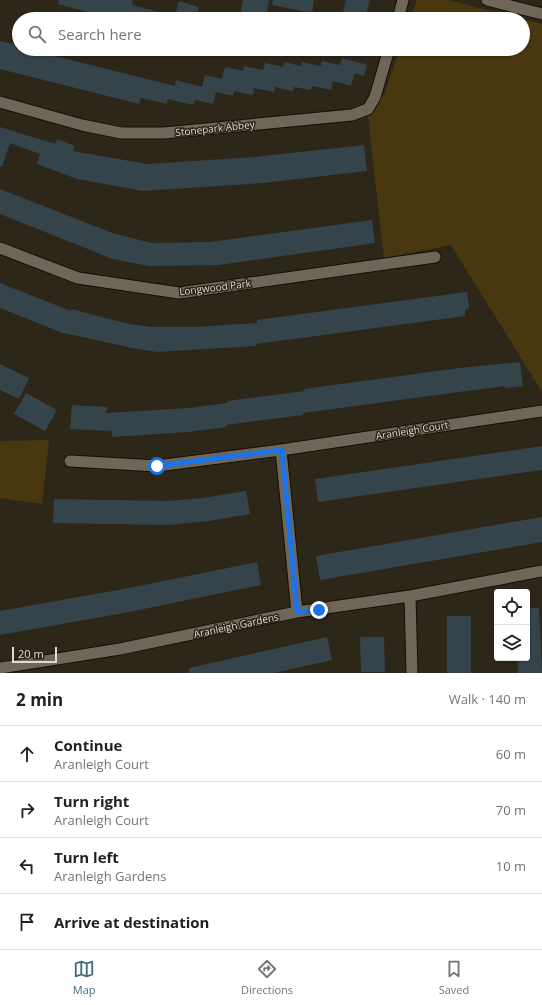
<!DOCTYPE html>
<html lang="en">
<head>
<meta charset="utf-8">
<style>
  body { margin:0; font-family:"Open Sans",sans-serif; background:#f6f6f6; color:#202124 }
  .controls { position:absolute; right:12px; bottom:12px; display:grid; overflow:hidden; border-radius:4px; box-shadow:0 1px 3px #0004 }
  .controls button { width:36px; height:36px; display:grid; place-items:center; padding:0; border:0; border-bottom:1px solid #e0e0e0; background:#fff; color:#202124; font:20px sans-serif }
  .scale { position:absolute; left:12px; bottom:10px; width:45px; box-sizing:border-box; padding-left:4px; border:2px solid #dfdbd3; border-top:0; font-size:11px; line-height:14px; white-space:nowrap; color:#dfdbd3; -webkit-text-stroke:3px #2d271a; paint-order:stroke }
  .stop { position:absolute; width:12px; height:12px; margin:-9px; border:3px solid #1a73e8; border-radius:50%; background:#fff }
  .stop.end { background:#1a73e8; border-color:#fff; box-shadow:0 1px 4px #0008 }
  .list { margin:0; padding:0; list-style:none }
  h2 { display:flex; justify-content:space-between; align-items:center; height:52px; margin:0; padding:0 16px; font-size:17px }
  h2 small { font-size:13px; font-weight:400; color:#757577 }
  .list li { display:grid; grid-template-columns:26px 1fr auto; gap:12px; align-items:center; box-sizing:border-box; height:56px; padding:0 16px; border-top:1px solid #e0e0e0 }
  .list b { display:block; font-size:15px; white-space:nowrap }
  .list p { margin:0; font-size:13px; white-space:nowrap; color:#757577 }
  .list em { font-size:13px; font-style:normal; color:#757577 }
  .icon { flex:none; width:22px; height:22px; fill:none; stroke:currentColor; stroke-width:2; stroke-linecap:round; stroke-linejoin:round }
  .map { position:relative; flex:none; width:542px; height:673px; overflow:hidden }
  .search { position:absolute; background:#fff; box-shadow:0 1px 3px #0004; left:12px; right:12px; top:12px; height:44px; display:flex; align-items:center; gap:10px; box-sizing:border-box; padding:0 14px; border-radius:22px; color:#757577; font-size:15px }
  .sheet { height:276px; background:#fff }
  nav { display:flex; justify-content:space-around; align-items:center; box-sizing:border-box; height:56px; border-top:1px solid #e0e0e0; background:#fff; font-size:11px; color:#757577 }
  nav a { display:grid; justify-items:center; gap:2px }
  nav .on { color:#416a80 }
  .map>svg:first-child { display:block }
  .green { fill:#49380f }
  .building { fill:#35434b }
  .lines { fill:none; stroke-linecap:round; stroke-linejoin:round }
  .minor-casing { stroke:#150f05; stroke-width:13 }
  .minor { stroke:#6e6759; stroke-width:11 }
  .route { stroke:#1a73e8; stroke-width:5 }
  .labels { text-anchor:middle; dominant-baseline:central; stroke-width:3; stroke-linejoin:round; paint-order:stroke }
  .street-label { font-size:10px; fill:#dfdbd3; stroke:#2d271a }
</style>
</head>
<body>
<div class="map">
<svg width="542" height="673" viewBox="0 0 542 673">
  <rect width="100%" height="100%" fill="#2d271a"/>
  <!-- green -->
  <path class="green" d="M417,0H448L542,24V392L451,245L384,258L368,117L385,92L400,49H523V19H410Z
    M49,440L42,504L0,498V441Z"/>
  <!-- building -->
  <path class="building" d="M59,0H133L132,5L170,15V19H114L58,4Z
    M243,0H269L266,19L240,16Z
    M273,0H314L312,13L272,5Z
    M346,0H370L365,19H341Z
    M179,1L199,7L196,19H174Z
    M0,41L17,45L16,49H39L38,52L175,86L176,80L202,87L205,75L222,79L225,67L243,71L244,66L263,70L265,63L283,67L284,62L301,66L302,62L321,66L322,61L340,65L342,58L367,65L364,76L355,73L351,86L333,81L331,90L312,86L311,90L294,87L293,91L275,87L274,92L254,88L253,95L234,91L233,96L216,92L213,104L195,100L193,105L168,99L167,104L141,98L139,104L0,69Z
    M0,127L55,144L57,139L75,146L73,151L147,164L254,157L364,145L367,171L263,183L143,191L77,179L37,164L40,154L10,143L2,167L0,166Z
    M0,189L115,234L152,243L210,242L372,220L375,243L219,265L149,266L113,259L0,214Z
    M0,283L71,311V309L129,324L151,327H194L257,323V320L467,292L469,308L465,310V316L256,344V346L157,352L132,348L60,332L0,308Z
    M520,362L523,386L505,388V386L459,392L303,413V415L226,425V427L189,432L112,437V431L70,429L72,405L107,407L106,413L190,408L227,403V401L305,391L304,389L459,368Z
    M0,364L29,378L19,399L0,390Z
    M26,393L57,410L45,431L14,414Z
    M542,446V470L318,502L315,479Z
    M246,491L250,514L209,521L167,525L53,523L54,499L168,501L203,498Z
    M542,517V542L320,580L316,556Z
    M257,562L261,585L124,613L0,635V611L124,589Z
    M527,608H539L542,673H518V658H527Z
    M447,616H471V673H447Z
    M327,637L332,660L273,673H189V668Z
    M360,637H384L385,672H361Z"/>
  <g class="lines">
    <defs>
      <path id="minor" d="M487,0L542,14
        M398,19L403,0
        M0,102L82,125L121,133H164L352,115L368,109L375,97L389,49
        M0,248L78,278L179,293L435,257
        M281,450L297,612
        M70,461L157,466L281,450L542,411
        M410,596L412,673
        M0,668L120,649L297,612L410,596L542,571"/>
    </defs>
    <!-- minor casing -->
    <use href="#minor" class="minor-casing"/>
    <!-- minor -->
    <use href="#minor" class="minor"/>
  </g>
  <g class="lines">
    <!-- route -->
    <path class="route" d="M157,466L282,450L297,612L319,610"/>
  </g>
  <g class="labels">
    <!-- street labels -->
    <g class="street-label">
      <text transform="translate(215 128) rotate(-6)">Stonepark Abbey</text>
      <text transform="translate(215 287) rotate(-7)">Longwood Park</text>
      <text transform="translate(412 430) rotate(-9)">Aranleigh Court</text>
      <text transform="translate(236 625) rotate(-12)">Aranleigh Gardens</text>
    </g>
  </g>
</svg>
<div class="controls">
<button><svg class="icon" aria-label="locate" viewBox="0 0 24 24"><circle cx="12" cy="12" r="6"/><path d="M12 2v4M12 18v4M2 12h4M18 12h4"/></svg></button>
<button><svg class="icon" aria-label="layers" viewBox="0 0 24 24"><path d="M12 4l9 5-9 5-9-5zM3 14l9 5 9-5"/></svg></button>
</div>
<div class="scale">20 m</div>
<div class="stop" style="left:157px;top:466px"></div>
<div class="stop end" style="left:319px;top:610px"></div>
<div class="search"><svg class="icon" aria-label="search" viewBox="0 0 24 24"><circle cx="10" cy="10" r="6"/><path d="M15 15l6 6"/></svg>Search here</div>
</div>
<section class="sheet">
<h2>2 min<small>Walk · 140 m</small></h2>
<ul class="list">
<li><svg class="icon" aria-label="ahead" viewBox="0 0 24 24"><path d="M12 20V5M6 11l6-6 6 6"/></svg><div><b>Continue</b><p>Aranleigh Court</p></div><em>60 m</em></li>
<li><svg class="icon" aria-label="right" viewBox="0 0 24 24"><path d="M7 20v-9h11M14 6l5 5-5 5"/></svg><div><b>Turn right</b><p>Aranleigh Court</p></div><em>70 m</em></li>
<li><svg class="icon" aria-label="left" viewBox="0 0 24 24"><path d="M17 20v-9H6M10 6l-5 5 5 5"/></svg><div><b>Turn left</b><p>Aranleigh Gardens</p></div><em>10 m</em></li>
<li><svg class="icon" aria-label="arrive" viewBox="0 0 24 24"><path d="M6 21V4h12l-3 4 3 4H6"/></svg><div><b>Arrive at destination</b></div></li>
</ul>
</section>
<nav>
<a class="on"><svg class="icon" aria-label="map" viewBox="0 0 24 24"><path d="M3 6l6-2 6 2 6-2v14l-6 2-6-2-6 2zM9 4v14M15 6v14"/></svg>Map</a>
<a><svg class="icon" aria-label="directions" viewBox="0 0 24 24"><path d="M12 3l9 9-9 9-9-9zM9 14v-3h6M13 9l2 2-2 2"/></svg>Directions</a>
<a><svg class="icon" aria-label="saved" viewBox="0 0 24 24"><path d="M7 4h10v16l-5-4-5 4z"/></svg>Saved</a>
</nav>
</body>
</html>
